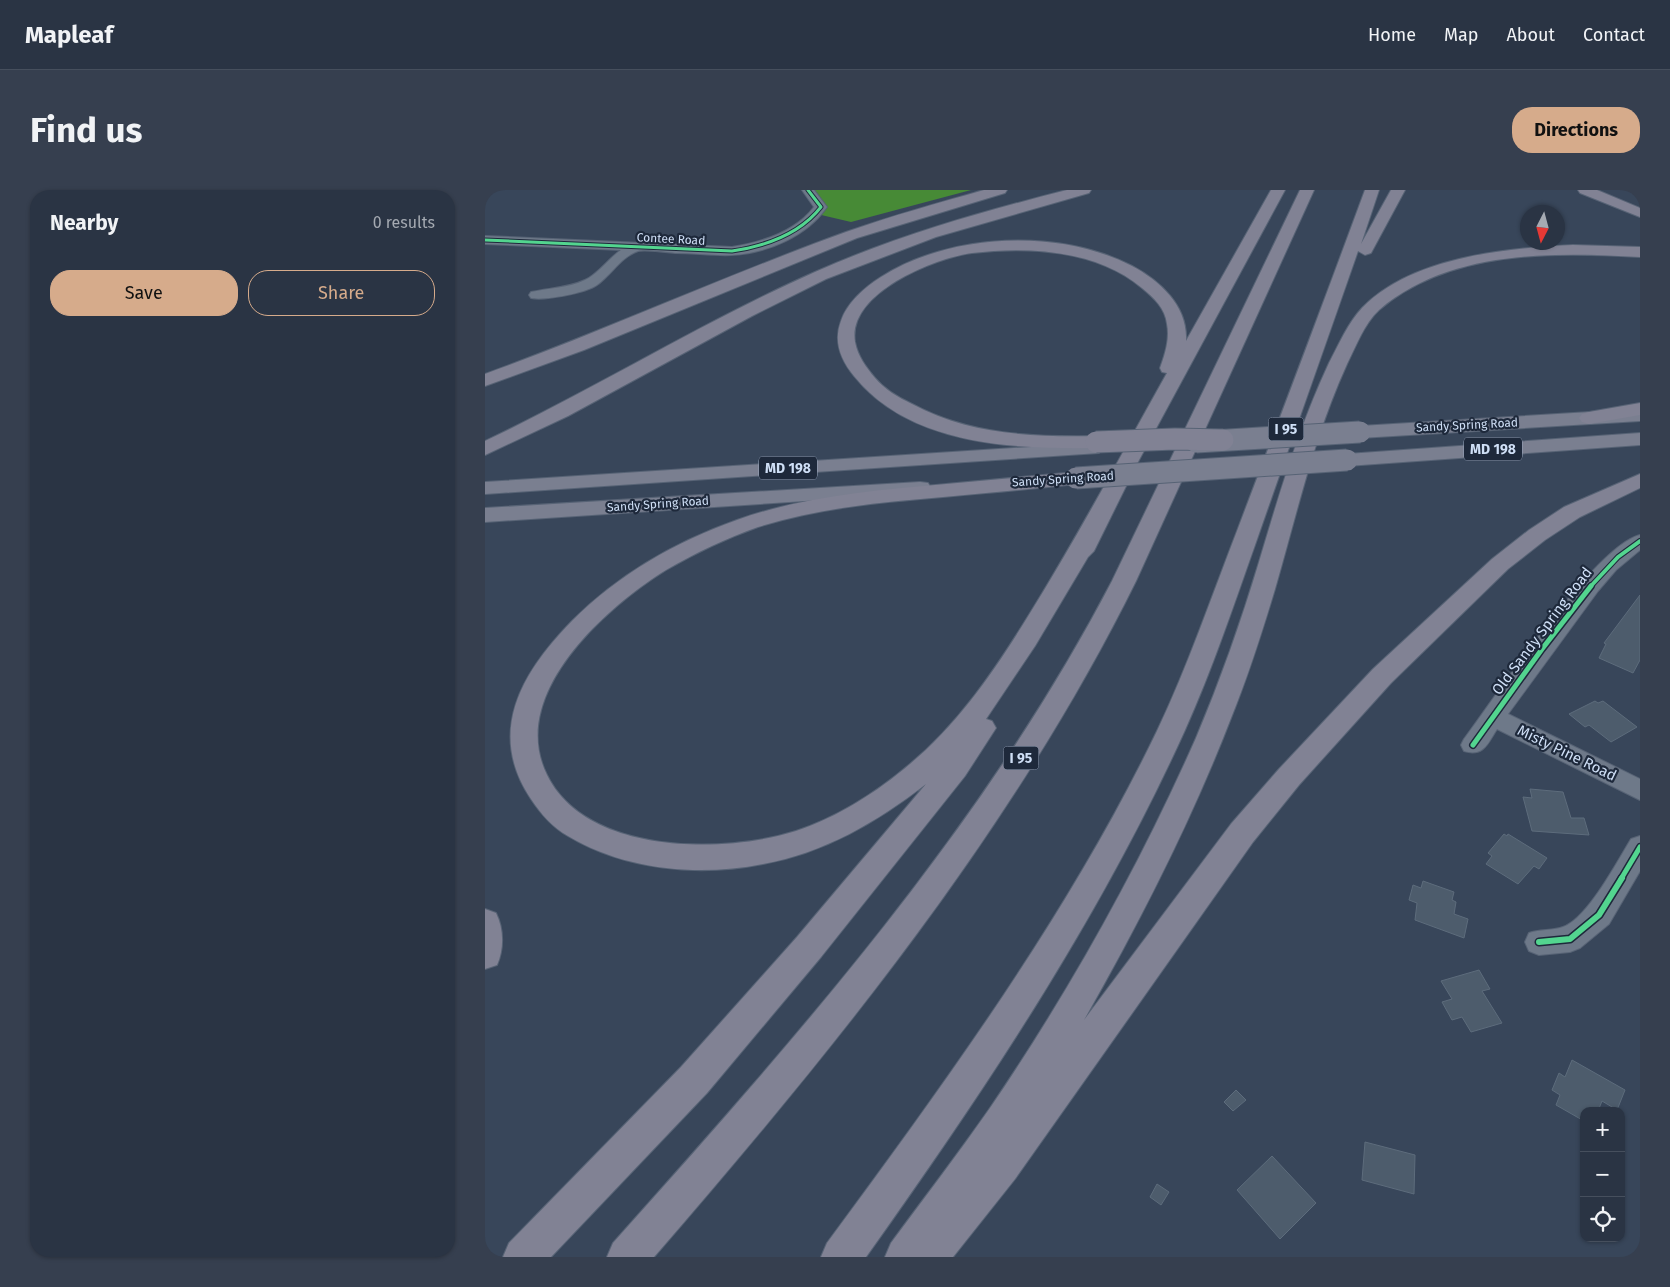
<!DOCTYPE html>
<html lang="en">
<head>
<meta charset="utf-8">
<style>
  body { margin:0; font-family:"Fira Sans",sans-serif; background:#363f4f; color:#f1f3f6 }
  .controls { position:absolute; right:15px; bottom:15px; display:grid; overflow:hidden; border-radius:10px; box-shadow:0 1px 4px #0004 }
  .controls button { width:45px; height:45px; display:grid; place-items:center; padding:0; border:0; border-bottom:1px solid #464f5d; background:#2a3444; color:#f1f3f6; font:25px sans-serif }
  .compass { position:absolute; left:1035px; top:15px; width:45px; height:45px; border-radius:50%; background:#2a3444; box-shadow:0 1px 4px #0004; rotate:186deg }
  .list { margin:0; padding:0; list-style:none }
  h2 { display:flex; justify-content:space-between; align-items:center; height:65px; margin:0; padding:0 20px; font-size:21px }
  h2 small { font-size:16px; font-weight:400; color:#a5aab2 }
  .actions { display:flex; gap:10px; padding:15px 20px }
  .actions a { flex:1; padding:11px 0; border:1px solid #d6ab8b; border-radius:20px; text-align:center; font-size:18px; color:#d6ab8b }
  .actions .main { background:#d6ab8b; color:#111 }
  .icon { flex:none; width:28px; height:28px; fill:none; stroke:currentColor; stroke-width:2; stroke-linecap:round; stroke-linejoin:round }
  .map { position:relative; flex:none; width:1155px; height:1067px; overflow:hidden; border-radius:20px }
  header { display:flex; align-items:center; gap:30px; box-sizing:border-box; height:70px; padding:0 25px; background:#2a3444; border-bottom:1px solid #464f5d }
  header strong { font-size:24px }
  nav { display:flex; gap:28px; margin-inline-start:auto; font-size:18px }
  .intro { display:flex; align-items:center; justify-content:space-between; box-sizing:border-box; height:120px; padding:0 30px }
  h1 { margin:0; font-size:35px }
  .button { padding:12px 22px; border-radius:20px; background:#d6ab8b; color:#111; font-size:18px; font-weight:700 }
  main { display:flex; gap:30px; padding:0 30px }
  aside { flex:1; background:#2a3444; border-radius:20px; box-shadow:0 1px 4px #0004 }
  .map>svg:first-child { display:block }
  .forest { fill:#478a36 }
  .building { fill:#4d5c6c; stroke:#5d6c7c }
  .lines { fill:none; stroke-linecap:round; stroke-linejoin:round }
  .minor-casing { stroke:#576375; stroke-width:2 }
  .major-casing { stroke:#576375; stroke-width:2 }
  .highway-casing { stroke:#576375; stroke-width:2 }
  .minor { fill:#6e7989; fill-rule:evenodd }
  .major { fill:#7a7f90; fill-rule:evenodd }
  .highway { fill:#818294; fill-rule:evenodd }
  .major-bridge-casing { stroke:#576375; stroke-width:23; stroke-linecap:butt }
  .highway-bridge-casing { stroke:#576375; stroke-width:23; stroke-linecap:butt }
  .major-bridge { stroke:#7a7f90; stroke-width:21 }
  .highway-bridge { stroke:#818294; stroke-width:21 }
  .cycleway-far3-casing { stroke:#1e293b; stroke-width:5 }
  .cycleway-far2-casing { stroke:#1e293b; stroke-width:6 }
  .cycleway-far1-casing { stroke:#1e293b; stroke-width:8 }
  .cycleway-casing { stroke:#1e293b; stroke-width:9 }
  .cycleway-far3 { stroke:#53d58f; stroke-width:3 }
  .cycleway-far2 { stroke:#53d58f; stroke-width:4 }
  .cycleway-far1 { stroke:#53d58f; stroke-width:5 }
  .cycleway { stroke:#53d58f; stroke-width:6 }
  .labels { text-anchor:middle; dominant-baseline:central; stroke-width:4.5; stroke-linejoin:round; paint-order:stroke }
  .far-street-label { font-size:12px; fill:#cfdff6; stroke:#1e293b }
  .shield { fill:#1e293b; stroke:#9aa8be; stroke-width:1 }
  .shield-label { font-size:14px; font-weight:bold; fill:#cfdff6 }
  .street-label { font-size:15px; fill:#cfdff6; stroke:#1e293b }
</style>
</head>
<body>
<header>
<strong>Mapleaf</strong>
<nav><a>Home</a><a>Map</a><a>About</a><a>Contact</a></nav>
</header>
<div class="intro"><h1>Find us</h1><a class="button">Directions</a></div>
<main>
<aside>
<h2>Nearby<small>0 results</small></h2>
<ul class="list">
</ul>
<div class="actions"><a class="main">Save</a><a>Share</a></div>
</aside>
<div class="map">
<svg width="1155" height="1067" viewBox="0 0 1155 1067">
  <rect width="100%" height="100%" fill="#38465a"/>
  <!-- forest -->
  <path class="forest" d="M323,0H486L366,32L332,24Z"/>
  <!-- building -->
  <path class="building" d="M1155,405V470L1148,483L1114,468L1121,454L1119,453Z
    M1110,511L1113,513L1118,511L1152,537L1126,552L1104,535L1100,537L1084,524Z
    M1045,599L1078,602L1086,628H1099L1104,645L1047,641L1038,607L1047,608Z
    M1019,644L1022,646L1023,644L1062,668L1054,679L1049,676L1033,694L1001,674L1007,666L1003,663Z
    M938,691L969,702L967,710L971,712L969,724L983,729L979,748L930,730L932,713L924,710L928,695L936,698Z
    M994,780L1005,799L997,801L1017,833L986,842L977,827L967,830L957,812L967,809L956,791Z
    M1087,870L1140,900L1132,920L1117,911L1113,921H1099V931L1071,915L1075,905L1067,900L1074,883L1080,887Z
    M751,900L761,910L748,921L739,912Z
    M880,952L930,965L929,1004L877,990Z
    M787,966L831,1013L795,1049L752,1000Z
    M672,994L684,1002L676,1015L665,1007Z"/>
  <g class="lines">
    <defs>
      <path id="minor" d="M0,0H8L0,5Z
        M317,0H329L342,17C322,46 283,63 247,65C229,66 209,63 190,63C181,62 160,59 153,61C136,67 126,85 112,95C101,103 59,111 46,108L44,105L46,102C64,98 83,98 100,90C112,85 124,68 136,60L0,54V46L247,57C278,52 310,42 329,17Z
        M1155,345V360L1131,380L1113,401L1023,524L1155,589V610L1012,539C1003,553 999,567 979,561L976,555L979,549C1011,506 1110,356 1155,345Z
        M1155,646V681L1124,734L1095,758L1085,762L1054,765L1044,761L1040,752L1044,743C1055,739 1067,741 1078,737C1102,729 1132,672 1146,649Z"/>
      <path id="major" d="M1155,219V231L875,248L868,246L865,242L868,238L875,236Z
        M1155,243V255L862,276L855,274L852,270L855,266L862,264Z
        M607,253L614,255L617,259L614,263L0,304V292Z
        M435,292L443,293L446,298L443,303L0,332V318Z"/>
      <path id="highway" d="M499,0H522L520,3L372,48L99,160L0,196V184C122,140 239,86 361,42C406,26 453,13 499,0Z
        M582,0H606L604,3L451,47L341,89L267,126L83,226L0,265V251C112,198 217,132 330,82C411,46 496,22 582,0Z
        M786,0H800L654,270L609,361L603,367L550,456L501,529L507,531L511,538L480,586L336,767L222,903L66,1067H18L24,1053L196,877L312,747L441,594C392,632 339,663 278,674C213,687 140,680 83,646C67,637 56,624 46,609C1,542 37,482 87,431C134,384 190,352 252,330C319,306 391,300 461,294C505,290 548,286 591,282L599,283L602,288L599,293L591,294C547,299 503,303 458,307C397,312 333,318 273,337C242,348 210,363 181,380C120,418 22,505 62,585C101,665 239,664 311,641C353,627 392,602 425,574C473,534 510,480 542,428C592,348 636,265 682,183L677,182L675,178C680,164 685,149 682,134C680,118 669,108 657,98C612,60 543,56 487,63C450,68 362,103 370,152C373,167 381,177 390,188C399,199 414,208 427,214C484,245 548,247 611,246L618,248L621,252L618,256L611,258C530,259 425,256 369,186C356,170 348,152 356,131C362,113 380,97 396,87C465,43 574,38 647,76C675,91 703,116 701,151Z
        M815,0H829L651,391C528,640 350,858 169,1067H122L128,1053C312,847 499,637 627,391Z
        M880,0H894L876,54L906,0H920L886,63L880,65L873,61C839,159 804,257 770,355C748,417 727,480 700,540C615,728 500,900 381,1067H336L342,1053C462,890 584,724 672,541C703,476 726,408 752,341C795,228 838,114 880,0Z
        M1093,0H1112L1155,18V27L1095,3Z
        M1088,55L1155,57V67C1068,62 964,60 894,120C879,134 871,156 862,174C829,246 812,323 790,399C777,442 763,486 746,528C706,632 654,733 599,830L746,634L794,579L888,479L1007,369L1044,340L1079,317L1155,284V298L1095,327L1060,350L1023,379L906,493L814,595L768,652L530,989L468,1067H400L406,1053C439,1008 473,964 505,918C584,802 654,677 711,548C735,491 756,432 774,372C794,305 814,237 844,173C854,154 863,133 877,118C926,67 1022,58 1088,55Z
        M1155,213V225L1104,234L1097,232L1094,228L1097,224L1104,222Z
        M0,719L11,723C19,739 19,759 12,775L0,779Z"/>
    </defs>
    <!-- minor casing -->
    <use href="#minor" class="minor-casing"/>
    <!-- major casing -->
    <use href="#major" class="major-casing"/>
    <!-- highway casing -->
    <use href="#highway" class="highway-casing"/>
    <!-- minor -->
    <use href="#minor" class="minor"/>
    <!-- major -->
    <use href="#major" class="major"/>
    <!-- highway -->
    <use href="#highway" class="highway"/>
    <defs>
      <path id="major-bridge" d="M711,252L875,242
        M591,288L862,270"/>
      <path id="highway-bridge" d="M611,252L690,249L738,250"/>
    </defs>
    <!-- major-bridge casing -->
    <use href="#major-bridge" class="major-bridge-casing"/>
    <!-- highway-bridge casing -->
    <use href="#highway-bridge" class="highway-bridge-casing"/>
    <!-- major-bridge -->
    <use href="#major-bridge" class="major-bridge"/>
    <!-- highway-bridge -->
    <use href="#highway-bridge" class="highway-bridge"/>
    <defs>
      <path id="cycleway-far3" d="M0,50L247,61C281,56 314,45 336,17L323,0"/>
      <path id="cycleway-far2" d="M1105,397L1133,367L1155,351"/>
      <path id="cycleway-far1" d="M988,555L1057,459L1106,396
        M1136,689L1155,657"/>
      <path id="cycleway" d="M1054,752L1085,749L1114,725L1137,688"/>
    </defs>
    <!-- cycleway-far3 casing -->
    <use href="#cycleway-far3" class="cycleway-far3-casing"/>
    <!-- cycleway-far2 casing -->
    <use href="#cycleway-far2" class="cycleway-far2-casing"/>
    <!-- cycleway-far1 casing -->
    <use href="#cycleway-far1" class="cycleway-far1-casing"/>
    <!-- cycleway casing -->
    <use href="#cycleway" class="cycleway-casing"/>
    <!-- cycleway-far3 -->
    <use href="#cycleway-far3" class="cycleway-far3"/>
    <!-- cycleway-far2 -->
    <use href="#cycleway-far2" class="cycleway-far2"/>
    <!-- cycleway-far1 -->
    <use href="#cycleway-far1" class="cycleway-far1"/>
    <!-- cycleway -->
    <use href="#cycleway" class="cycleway"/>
  </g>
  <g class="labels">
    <!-- far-street labels -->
    <g class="far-street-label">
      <text transform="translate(186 49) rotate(3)">Contee Road</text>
      <text transform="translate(982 235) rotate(-3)">Sandy Spring Road</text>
      <text transform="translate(578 289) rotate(-4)">Sandy Spring Road</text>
      <text transform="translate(173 314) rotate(-4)">Sandy Spring Road</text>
    </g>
    <!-- shield labels -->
    <g class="shield">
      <rect x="783.5" y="227.5" width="35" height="23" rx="4"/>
      <rect x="979" y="247.5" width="58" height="23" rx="4"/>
      <rect x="274" y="266.5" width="58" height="23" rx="4"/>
      <rect x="518.5" y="556.5" width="35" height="23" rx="4"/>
    </g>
    <g class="shield-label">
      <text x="801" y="239">I 95</text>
      <text x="1008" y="259">MD 198</text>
      <text x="303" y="278">MD 198</text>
      <text x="536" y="568">I 95</text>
    </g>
    <!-- street labels -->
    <g class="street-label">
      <text transform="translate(1057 441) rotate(-53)">Old Sandy Spring Road</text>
      <text transform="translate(1082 563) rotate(26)">Misty Pine Road</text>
    </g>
  </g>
</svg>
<div class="controls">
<button>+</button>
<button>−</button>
<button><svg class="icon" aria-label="locate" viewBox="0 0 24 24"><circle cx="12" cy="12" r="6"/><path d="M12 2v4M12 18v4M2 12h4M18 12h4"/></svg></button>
</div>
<svg class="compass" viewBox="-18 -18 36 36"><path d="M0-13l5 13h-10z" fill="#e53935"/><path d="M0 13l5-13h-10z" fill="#a5aab2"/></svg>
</div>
</main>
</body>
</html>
